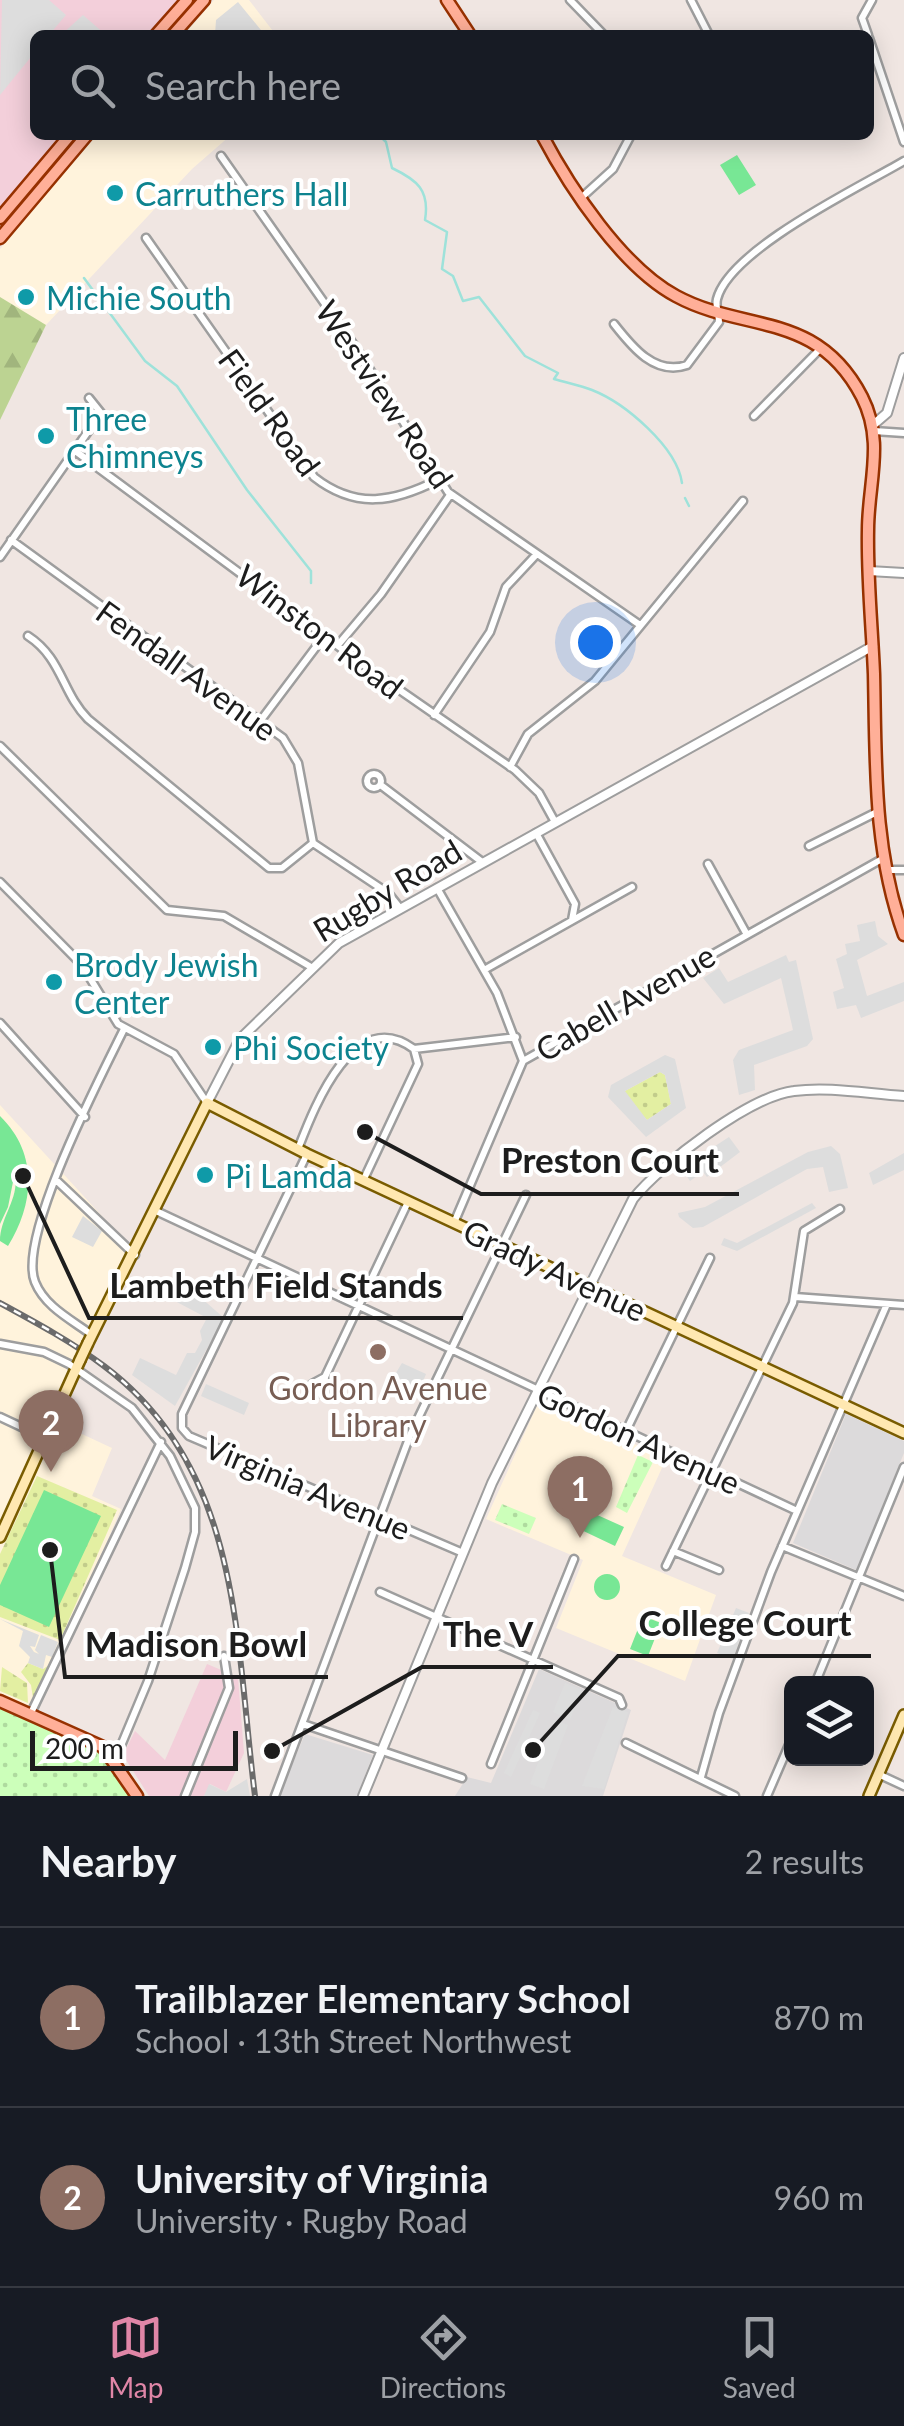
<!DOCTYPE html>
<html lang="en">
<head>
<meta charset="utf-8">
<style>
  body { margin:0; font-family:Lato,sans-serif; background:#242831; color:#f1f3f6 }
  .controls { position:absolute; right:30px; bottom:30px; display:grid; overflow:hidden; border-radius:15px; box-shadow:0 5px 25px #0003 }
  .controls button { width:90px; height:90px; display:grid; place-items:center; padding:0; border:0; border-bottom:2px solid #363941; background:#171b24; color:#f1f3f6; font:50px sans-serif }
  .scale { position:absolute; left:30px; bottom:25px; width:208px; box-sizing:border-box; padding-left:10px; border:5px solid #1d1d1d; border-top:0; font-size:28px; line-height:35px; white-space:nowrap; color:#1d1d1d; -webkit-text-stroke:8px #fff; paint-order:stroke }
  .you { position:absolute; left:595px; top:642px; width:35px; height:35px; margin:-25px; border:8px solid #fff; border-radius:50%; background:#1a73e8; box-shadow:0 0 0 15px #1a73e833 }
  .badge { display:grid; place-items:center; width:65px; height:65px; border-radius:50%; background:#e086a7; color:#fff; font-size:32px; font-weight:700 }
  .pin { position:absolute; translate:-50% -82px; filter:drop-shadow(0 2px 5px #0008) }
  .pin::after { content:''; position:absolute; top:52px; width:35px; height:30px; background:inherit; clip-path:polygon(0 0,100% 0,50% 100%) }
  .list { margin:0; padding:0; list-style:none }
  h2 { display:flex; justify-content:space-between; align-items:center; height:130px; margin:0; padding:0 40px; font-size:42px }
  h2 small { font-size:32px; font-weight:400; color:#9ea1a6 }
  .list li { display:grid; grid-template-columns:65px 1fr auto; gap:30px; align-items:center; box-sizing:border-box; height:180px; padding:0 40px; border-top:2px solid #363941 }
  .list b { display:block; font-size:38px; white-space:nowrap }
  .list p { margin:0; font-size:32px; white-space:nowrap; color:#9ea1a6 }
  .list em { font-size:32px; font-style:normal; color:#9ea1a6 }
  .icon { flex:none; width:55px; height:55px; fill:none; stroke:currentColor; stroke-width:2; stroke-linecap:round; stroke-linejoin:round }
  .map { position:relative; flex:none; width:904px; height:1796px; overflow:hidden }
  .search { position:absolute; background:#171b24; box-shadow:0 5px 25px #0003; left:30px; right:30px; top:30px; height:110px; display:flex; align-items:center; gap:25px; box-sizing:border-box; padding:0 35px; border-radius:15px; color:#9ea1a6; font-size:38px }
  .sheet { height:490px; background:#171b24 }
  nav { display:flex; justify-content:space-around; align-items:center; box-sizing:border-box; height:140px; border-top:2px solid #363941; background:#171b24; font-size:28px; color:#9ea1a6 }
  nav a { display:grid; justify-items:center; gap:5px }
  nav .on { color:#e086a7 }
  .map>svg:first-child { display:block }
  .residential { fill:#dcdadb }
  .commercial { fill:#f3cfda }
  .education { fill:#fff3dc }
  .grass { fill:url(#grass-dots) }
  .forest { fill:url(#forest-firs) }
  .park { fill:url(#park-dots) }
  .pitch { fill:#78e795 }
  .parking { fill:#ddd; fill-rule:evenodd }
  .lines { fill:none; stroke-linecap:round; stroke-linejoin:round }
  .stream { stroke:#9ee2da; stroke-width:2.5 }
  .minor-casing { stroke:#9e9e9e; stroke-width:11 }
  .tertiary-casing { stroke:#9e9e9e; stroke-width:12 }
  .secondary-casing { stroke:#795c00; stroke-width:14 }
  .primary-casing { stroke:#973100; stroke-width:15 }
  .minor { stroke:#fff; stroke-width:6 }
  .tertiary { stroke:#fff; stroke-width:8 }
  .secondary { stroke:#ffe8b1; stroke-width:9 }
  .primary { stroke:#ffaf98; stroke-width:10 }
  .rail-casing { stroke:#6b6b6b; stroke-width:6 }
  .rail { stroke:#fff; stroke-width:2.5; stroke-dasharray:8; stroke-linecap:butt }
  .secondary-bridge-casing { stroke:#795c00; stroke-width:14; stroke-linecap:butt }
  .secondary-bridge { stroke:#ffe8b1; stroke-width:9 }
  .culture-dot { fill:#0f9aa8; stroke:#fff; stroke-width:4 }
  .education-dot { fill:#8d6e63; stroke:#fff; stroke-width:4 }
  .labels { text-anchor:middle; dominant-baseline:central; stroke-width:8; stroke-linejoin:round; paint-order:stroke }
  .culture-label { font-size:32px; fill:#0d838f; stroke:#fff; text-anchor:start }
  .street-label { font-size:32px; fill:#1d1d1d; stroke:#fff }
  .education-label { font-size:32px; fill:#785e54; stroke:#fff }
  .leader { fill:none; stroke:#1d1d1d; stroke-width:4 }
  .callout-dot { fill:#1d1d1d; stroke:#fff; stroke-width:4 }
  .callout-label { font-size:35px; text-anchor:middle; font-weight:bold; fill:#1d1d1d; stroke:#fff; stroke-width:8; stroke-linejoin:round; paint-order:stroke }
</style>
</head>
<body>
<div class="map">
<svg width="904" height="1796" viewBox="0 0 904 1796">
  <defs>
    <pattern id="grass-dots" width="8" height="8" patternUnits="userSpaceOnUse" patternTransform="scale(2.5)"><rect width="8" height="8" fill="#e3efa2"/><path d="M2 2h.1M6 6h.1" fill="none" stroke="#c2cc8b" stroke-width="1.8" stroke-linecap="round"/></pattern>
    <pattern id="forest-firs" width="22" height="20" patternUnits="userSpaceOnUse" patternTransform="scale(2.5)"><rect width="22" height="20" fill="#bcd392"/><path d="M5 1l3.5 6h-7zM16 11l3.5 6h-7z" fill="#a1b57d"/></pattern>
    <pattern id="park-dots" width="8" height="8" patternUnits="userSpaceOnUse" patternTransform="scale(2.5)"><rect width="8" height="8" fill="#ccffba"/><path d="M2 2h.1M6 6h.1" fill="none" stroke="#afda9f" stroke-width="1.8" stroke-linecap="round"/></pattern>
  </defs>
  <rect width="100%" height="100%" fill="#f0e6e2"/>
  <!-- residential -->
  <path class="residential" d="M846,1414L904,1441V1453L856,1570L793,1543Z
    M539,1669L631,1710L603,1796H455L467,1777L491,1783Z
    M305,1734L373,1755L357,1796H279Z"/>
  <!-- commercial -->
  <path class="commercial" d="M0,0H187L157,35H35V135H71L0,219Z
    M207,1664L238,1677L244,1753L226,1792L210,1784L204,1796H149L123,1755L135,1731L165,1760Z"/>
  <!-- education -->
  <path class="education" d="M214,0H249L276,35H184Z
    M97,135H231L192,169L46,325L0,403V249Z
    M0,1105L135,1252L54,1421L112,1448L92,1496L121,1509L32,1713L109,1753L0,1796Z
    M540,1399L666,1459L622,1556L716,1595L685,1681L556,1628L583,1560L486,1519Z"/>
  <!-- grass -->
  <path class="grass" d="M660,1072L665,1075L671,1104L647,1120L624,1096L625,1091Z
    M37,1476L117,1510L60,1640L0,1617V1554Z
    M28,1663L43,1669L48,1666L33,1698L31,1685L21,1672Z
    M2,1667L27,1683L28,1703L0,1691Z"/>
  <!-- forest -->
  <path class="forest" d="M0,297L46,325L0,420Z"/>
  <!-- park -->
  <path class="park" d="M638,1455L653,1462L627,1513L616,1507Z
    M502,1504L536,1518L529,1534L495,1520Z
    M0,1706L92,1745L108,1758L131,1796H0Z"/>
  <!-- pitch -->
  <path class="pitch" d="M737,155L756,185L739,195L720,165Z
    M0,1116C39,1154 34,1204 8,1246L0,1241C0,1216 20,1199 15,1172L8,1207L0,1224Z
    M44,1490L101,1516L49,1627L0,1605V1585Z
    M584,1509L624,1527L615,1546L575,1527Z
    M594 1587a13 13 0 1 1 26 0a13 13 0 1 1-26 0Z
    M643,1616L661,1623L648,1656L630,1649Z"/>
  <!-- parking -->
  <path class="parking" d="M2,0H49L66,15L49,35H35V52L0,95Z
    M238,2L265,35H215L216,20Z
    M83,15L106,35H61Z
    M875,921L878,936L888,944L857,960L867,996L904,982V1001L861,1018L856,1005L837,1009L833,992L844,988L836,959L847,954L845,944L860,941L857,925Z
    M786,955L789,962L796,960L813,1039L807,1046L754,1065L755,1090L739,1095L733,1060L739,1050L793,1030L781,978L724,1004L703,978L719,968L728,982Z
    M665,1055L675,1059L686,1108L646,1137L608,1097L611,1085ZM660,1072L665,1075L671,1104L647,1120L625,1091Z
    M729,1137L740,1152L707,1177L703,1172L690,1181L683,1171L689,1163Z
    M831,1146L840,1154L848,1188L829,1192L823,1167L807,1169L703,1227L693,1228L679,1217L678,1213L705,1207L808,1152Z
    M904,1153V1170L873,1185L869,1173Z
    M812,1203L816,1208L737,1251L721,1245L724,1238L737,1243Z
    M83,1216L102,1231L93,1247L72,1237Z
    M183,1282L224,1318L175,1406L132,1375L140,1358L176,1375L187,1353H195L202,1340L200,1331L207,1318L173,1300Z
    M402,1363L426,1374L418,1394L391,1381Z
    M206,1384L249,1403L244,1415L201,1396Z
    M736,1608L749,1613L733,1659L717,1653Z
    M0,1619L39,1635L35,1647L30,1646L34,1652L39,1654L35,1650L41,1635L58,1642L52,1657L46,1655L43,1669L28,1663L30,1657L19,1646L23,1631Z
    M565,1683L582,1690L570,1720L553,1712Z
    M613,1707L628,1712L604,1789L582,1786Z
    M533,1710L540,1713L511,1777L504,1773Z
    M554,1720L568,1725L544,1789L530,1784Z
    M247,1779L250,1796H204L209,1784L226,1792Z"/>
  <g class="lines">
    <!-- stream -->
    <path class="stream" d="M379,135L386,142L392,168C417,180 430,190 425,220L447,232L442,269L453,276L463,301L479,297L525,356L558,373L554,379C567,383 580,385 592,390C625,403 677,447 682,483
      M84,278L145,361L177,386L247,490L311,571V583
      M685,498L689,506"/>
    <defs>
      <path id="minor" d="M570,0L604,35
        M691,0L709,35
        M868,35L862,18L872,0
        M869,38L904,142
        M221,156L356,348L448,492L640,625
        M581,198L613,169L631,135
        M146,238L314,477C356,510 394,502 438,480
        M614,324C632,347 655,376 687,365L719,322C719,313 715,308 717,299C730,249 860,187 904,161
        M754,416L820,349
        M874,431L904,433
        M74,450L365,666L515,770L539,793L555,822
        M11,540L283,738L298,763L313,843
        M0,557L101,413L89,398
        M28,636C62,658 62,693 88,719L269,868H282L313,843
        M338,645L381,594L450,495
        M434,715L490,632L506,587L535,556
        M261,720L325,635
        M0,746L167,910L224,916L311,967
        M510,767L528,734L595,681L743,501
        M367 781a7 7 0 1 1 14 0a7 7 0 1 1-14 0Z
        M382,786L482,862
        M536,833L575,904L572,920
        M313,843L388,893L400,908
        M809,846L877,812
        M708,864L746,933
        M886,870H904
        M0,882L82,965L118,1024L174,1054L207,1103
        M437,888L497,993L523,1061
        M484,970L632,887
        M0,1023L85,1117
        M414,1049L516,1037
        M298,1149C314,1108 353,1004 414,1049L418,1064L363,1181
        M307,1154L182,1414V1428L189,1436L463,1553
        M56,1180L135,1255
        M156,1211L797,1511
        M454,1223L523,1061L882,859
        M795,1297L904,1305
        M92,1335C72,1320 45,1307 35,1282C17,1237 101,1076 124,1029
        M0,1344L44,1352L69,1364L132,1408L170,1456L195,1508V1532L185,1568L148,1681L115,1760
        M325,1377L324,1393H315L312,1384L325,1377L408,1202
        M0,1417L45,1438
        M625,1433L710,1258
        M782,1546L904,1596
        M673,1551L719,1570
        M666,1566L793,1303L804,1231L840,1209
        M380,1592L619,1698L622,1705
        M815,1684L904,1467
        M31,1713L161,1442
        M303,1724L462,1778
        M626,1743L735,1796
        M491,1764L574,1559
        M878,1774L904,1786
        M701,1777L719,1713L771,1572L887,1304
        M185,1796L229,1688L224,1656
        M275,1796L411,1433L526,1195
        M767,1796L792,1738"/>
      <path id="tertiary" d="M873,425L887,413L904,358
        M869,571L904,573
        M207,1103L240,1039L339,943L873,646
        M363,1796L492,1483L633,1199C661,1164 750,1096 794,1091C829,1086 869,1094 904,1096"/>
      <path id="secondary" d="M88,1343L207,1103L307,1154L904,1433
        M0,1537L80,1360
        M869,1796L904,1715"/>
      <path id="primary" d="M447,0L470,35
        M156,35L187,0
        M173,35L204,0
        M542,135C570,188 622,267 676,296C744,333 817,310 862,397C885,442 868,483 868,530C867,578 872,626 874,674C876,764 873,850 904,935
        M0,218L70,135
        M0,238L87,135
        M0,1701L103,1747L137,1796"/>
    </defs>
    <!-- minor casing -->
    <use href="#minor" class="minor-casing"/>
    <!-- tertiary casing -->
    <use href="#tertiary" class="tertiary-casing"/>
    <!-- secondary casing -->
    <use href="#secondary" class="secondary-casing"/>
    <!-- primary casing -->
    <use href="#primary" class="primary-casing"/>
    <!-- minor -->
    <use href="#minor" class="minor"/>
    <!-- tertiary -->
    <use href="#tertiary" class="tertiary"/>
    <!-- secondary -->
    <use href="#secondary" class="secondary"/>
    <!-- primary -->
    <use href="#primary" class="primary"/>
    <defs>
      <path id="rail" d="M0,1303C35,1322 72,1342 104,1366C243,1470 235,1641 255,1796"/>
    </defs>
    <!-- rail casing -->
    <use href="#rail" class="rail-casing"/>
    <!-- rail -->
    <use href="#rail" class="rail"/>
    <defs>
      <path id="secondary-bridge" d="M80,1360L88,1343"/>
    </defs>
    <!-- secondary-bridge casing -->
    <use href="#secondary-bridge" class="secondary-bridge-casing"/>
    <!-- secondary-bridge -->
    <use href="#secondary-bridge" class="secondary-bridge"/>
  </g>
  <!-- markers -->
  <g class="culture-dot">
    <circle cx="115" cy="193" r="10"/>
    <circle cx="26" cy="297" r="10"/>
    <circle cx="46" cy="436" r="10"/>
    <circle cx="54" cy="982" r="10"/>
    <circle cx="213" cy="1047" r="10"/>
    <circle cx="205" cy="1175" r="10"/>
  </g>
  <circle class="education-dot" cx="378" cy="1352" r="10"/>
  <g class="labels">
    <!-- culture labels -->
    <g class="culture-label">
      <text x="135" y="193">Carruthers Hall</text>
      <text x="46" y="297">Michie South</text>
      <text x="66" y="418">Three<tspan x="66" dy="37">Chimneys</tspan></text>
      <text x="74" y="964">Brody Jewish<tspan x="74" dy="37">Center</tspan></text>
      <text x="233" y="1047">Phi Society</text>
      <text x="225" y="1175">Pi Lamda</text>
    </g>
    <!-- street labels -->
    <g class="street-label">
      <text transform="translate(385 394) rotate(56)">Westview Road</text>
      <text transform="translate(270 412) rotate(54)">Field Road</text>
      <text transform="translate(320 631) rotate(37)">Winston Road</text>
      <text transform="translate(187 670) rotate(36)">Fendall Avenue</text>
      <text transform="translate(387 890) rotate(-31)">Rugby Road</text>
      <text transform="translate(625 1002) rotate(-30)">Cabell Avenue</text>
      <text transform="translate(555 1270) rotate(25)">Grady Avenue</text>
      <text transform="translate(639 1438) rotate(25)">Gordon Avenue</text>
      <text transform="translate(308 1487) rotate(23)">Virginia Avenue</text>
    </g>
    <!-- education labels -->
    <g class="education-label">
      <text x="378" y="1387">Gordon Avenue<tspan x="378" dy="37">Library</tspan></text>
    </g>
  </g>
  <!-- callouts -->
  <path class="leader" d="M365 1132L481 1194H739M23 1176L89 1318H463M533 1750L618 1656H871M272 1751L422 1667H553M50 1550L65 1677H328"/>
  <g class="callout-dot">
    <circle cx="365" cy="1132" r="10"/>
    <circle cx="23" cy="1176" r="10"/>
    <circle cx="533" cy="1750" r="10"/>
    <circle cx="272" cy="1751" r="10"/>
    <circle cx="50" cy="1550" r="10"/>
  </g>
  <g class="callout-label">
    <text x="610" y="1173">Preston Court</text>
    <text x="276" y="1298">Lambeth Field Stands</text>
    <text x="745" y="1636">College Court</text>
    <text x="488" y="1647">The V</text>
    <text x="196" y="1657">Madison Bowl</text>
  </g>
</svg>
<div class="controls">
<button><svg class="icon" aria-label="layers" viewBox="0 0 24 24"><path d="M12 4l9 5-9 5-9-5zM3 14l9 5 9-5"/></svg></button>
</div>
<div class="scale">200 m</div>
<div class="you"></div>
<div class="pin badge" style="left:580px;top:1538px;background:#8d6e63">1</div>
<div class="pin badge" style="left:51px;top:1472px;background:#8d6e63">2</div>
<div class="search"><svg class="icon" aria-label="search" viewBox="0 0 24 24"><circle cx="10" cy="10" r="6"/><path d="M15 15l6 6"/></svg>Search here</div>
</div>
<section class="sheet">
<h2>Nearby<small>2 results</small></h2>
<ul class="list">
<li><span class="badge" style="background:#8d6e63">1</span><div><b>Trailblazer Elementary School</b><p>School · 13th Street Northwest</p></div><em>870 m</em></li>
<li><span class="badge" style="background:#8d6e63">2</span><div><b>University of Virginia</b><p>University · Rugby Road</p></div><em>960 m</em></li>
</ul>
</section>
<nav>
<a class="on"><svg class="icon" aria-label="map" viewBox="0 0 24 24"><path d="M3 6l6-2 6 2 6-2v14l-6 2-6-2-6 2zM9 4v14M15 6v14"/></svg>Map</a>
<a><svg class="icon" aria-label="directions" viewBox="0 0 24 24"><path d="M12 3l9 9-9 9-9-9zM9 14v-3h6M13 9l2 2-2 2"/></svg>Directions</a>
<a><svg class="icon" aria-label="saved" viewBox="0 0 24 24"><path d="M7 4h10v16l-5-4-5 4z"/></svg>Saved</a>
</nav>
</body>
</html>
